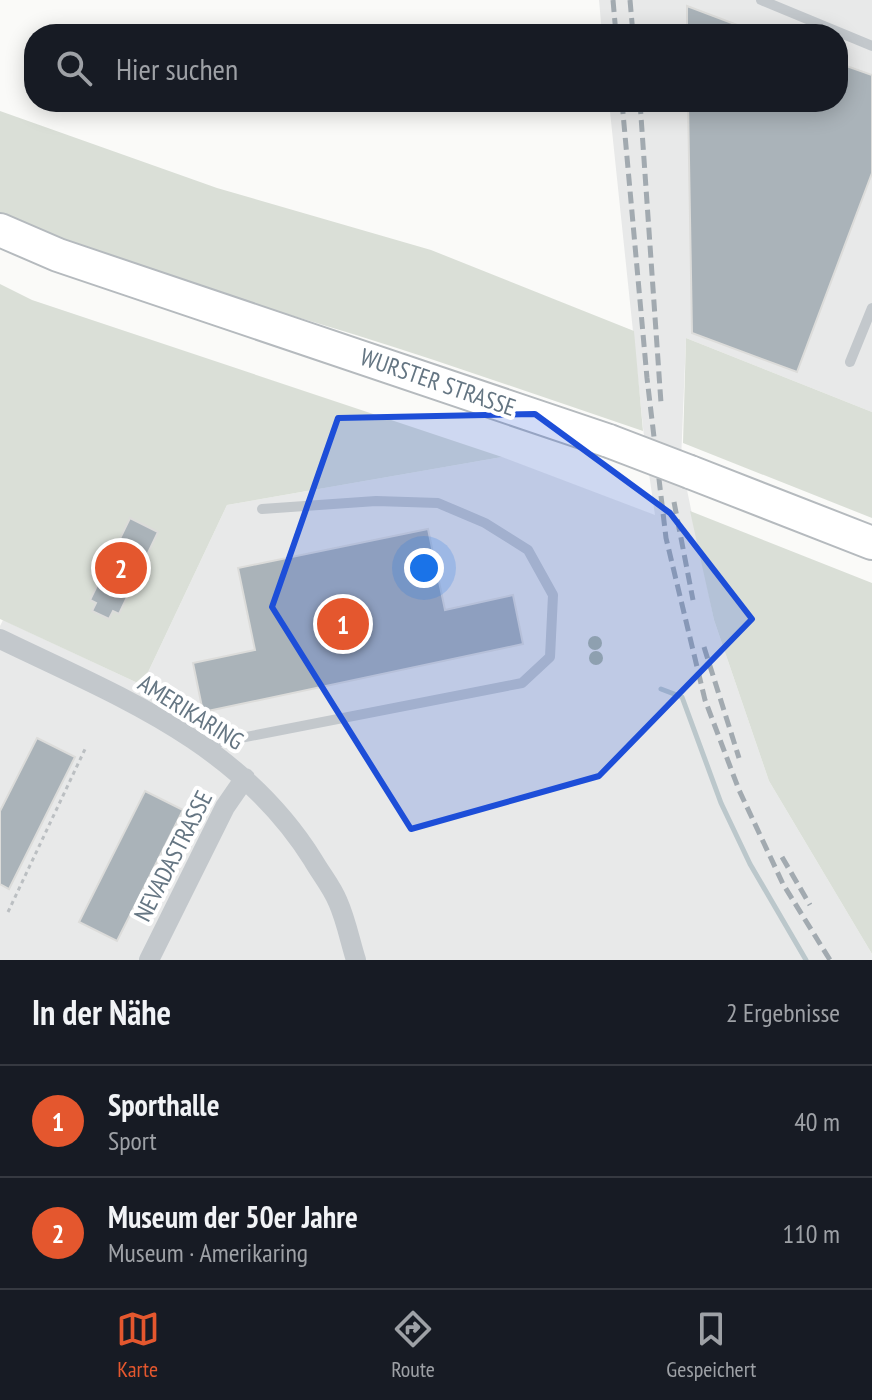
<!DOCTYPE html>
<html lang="de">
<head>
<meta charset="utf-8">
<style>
  body { margin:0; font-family:"PT Sans Narrow",sans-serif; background:#20242c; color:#f1f3f6 }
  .you { position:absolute; left:424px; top:568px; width:28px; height:28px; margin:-20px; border:6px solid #fff; border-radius:50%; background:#1a73e8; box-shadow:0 0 0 12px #1a73e833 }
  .badge { display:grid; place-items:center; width:52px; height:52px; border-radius:50%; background:#e4572e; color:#fff; font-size:26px; font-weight:700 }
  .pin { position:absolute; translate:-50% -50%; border:4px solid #fff; box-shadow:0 2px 8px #0006 }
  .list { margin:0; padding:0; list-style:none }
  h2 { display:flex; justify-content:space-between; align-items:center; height:104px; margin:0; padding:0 32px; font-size:34px }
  h2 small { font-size:26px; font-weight:400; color:#9ea1a6 }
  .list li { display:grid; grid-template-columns:52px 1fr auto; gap:24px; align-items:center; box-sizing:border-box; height:112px; padding:0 32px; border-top:2px solid #363941 }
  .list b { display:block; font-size:30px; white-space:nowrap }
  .list p { margin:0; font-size:26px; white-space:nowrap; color:#9ea1a6 }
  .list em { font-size:26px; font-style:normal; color:#9ea1a6 }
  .icon { flex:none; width:44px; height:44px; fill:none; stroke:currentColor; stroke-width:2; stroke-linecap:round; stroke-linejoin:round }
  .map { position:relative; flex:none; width:872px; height:960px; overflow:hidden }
  .search { position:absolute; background:#171b24; box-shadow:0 4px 20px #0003; left:24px; right:24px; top:24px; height:88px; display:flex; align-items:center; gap:20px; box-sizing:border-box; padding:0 28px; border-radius:32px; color:#9ea1a6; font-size:30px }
  .sheet { height:328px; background:#171b24 }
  nav { display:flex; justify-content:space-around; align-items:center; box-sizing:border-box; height:112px; border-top:2px solid #363941; background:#171b24; font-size:22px; color:#9ea1a6 }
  nav a { display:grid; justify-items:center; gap:4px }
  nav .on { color:#e4572e }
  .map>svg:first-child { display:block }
  .built { fill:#e8e9e9 }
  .green { fill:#dadfd7 }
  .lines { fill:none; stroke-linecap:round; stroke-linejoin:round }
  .stream { stroke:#bbc7cb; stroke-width:5 }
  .building { fill:#aab3b9; stroke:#dcdcda; stroke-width:2 }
  .primary-casing { stroke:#b5babe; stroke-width:36 }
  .path { stroke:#bbbfc2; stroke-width:3; stroke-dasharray:4 4; stroke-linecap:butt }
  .service { stroke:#c3c8cc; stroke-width:10 }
  .minor { stroke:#c3c8cc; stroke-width:20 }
  .primary { stroke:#fff; stroke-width:32 }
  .rail { stroke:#a2aab0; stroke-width:5; stroke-dasharray:12 6; stroke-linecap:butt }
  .primary-bridge-casing { stroke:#b5babe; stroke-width:36; stroke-linecap:butt }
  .primary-bridge { stroke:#fff; stroke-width:32 }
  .tree { fill:#aab4a7 }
  .marked { fill:#1d4ed8; fill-opacity:0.2; stroke:#1d4ed8; stroke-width:6; stroke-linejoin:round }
  .labels { text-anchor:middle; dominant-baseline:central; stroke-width:8; stroke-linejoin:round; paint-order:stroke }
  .street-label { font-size:24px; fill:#657683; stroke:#fff }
</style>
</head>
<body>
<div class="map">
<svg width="872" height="960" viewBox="0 0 872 960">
  <rect width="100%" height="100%" fill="#fafaf8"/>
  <!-- built -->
  <path class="built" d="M599,0H872V412L686,338L681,461L714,620L769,781L872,954V960H0V626L3,620L142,685L227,505L502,457L655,515L645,446L609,102H838V34H602Z"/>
  <!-- green -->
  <path class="green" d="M0,111L217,188L431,250L634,331L643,431C548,399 452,365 356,335C237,298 114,266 0,214Z
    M0,284L32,300L502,457L227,505L142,685L0,619Z
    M686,338L872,412V518L683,443Z
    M690,511L872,583V954L769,781L714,620Z"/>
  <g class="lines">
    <!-- stream -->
    <path class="stream" d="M661,689L682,697L721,803L750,864L806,960"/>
  </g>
  <!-- building -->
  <path class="building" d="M687,6L761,34H687Z
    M838,63L872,75V173L797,372L692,333L688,102H838Z
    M130,518L158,532L119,614L113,611L109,619L92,611L96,603L90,600Z
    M428,529L445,610L513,595L523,644L203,712L193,663L255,650L238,568Z
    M37,738L75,757L9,889L0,884V811Z
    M145,791L183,810L117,941L79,922Z"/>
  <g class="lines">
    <defs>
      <path id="primary" d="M0,230L58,255L609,441
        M690,472L872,543"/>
    </defs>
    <!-- primary casing -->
    <use href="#primary" class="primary-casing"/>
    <!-- path -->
    <path class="path" d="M8,912L86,747"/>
    <!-- service -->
    <path class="service" d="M761,0L872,46
      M850,362L872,308
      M205,745L522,683L550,657L553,595L528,550L485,523L438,503L376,501L262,509"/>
    <!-- minor -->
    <path class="minor" d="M0,639C120,697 239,742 313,860C321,874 332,887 338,902C346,920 350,941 356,960
      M149,960L225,807L245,778"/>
    <!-- primary -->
    <use href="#primary" class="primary"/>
    <!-- rail -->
    <path class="rail" d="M613,0L616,34
      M630,0L633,34
      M622,102L647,378L666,538L705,700L739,790L783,884L830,960
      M640,102L661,403
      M674,502L693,600
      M704,647L739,758
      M782,857L810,905"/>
    <defs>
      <path id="primary-bridge" d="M609,441L690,472"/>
    </defs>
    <!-- primary-bridge casing -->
    <use href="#primary-bridge" class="primary-bridge-casing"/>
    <!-- primary-bridge -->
    <use href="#primary-bridge" class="primary-bridge"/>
  </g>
  <!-- trees -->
  <g class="tree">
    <circle cx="595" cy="643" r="7"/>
    <circle cx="596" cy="658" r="7"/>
  </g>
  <!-- marked area -->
  <path class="marked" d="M535,414L670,513L752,619L599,776L411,829L272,607L338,418Z"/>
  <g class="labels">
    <!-- street labels -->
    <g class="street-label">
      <text transform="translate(438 382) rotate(19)">WURSTER STRASSE</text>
      <text transform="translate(191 712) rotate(32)">AMERIKARING</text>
      <text transform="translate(173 856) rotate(-63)">NEVADASTRASSE</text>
    </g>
  </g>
</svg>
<div class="you"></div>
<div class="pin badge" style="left:343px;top:624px">1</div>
<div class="pin badge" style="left:121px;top:568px">2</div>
<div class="search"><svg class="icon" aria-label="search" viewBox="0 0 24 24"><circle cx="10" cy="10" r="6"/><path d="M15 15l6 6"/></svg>Hier suchen</div>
</div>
<section class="sheet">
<h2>In der Nähe<small>2 Ergebnisse</small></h2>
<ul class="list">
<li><span class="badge">1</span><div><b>Sporthalle</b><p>Sport</p></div><em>40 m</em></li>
<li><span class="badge">2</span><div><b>Museum der 50er Jahre</b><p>Museum · Amerikaring</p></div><em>110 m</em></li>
</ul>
</section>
<nav>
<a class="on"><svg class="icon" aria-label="map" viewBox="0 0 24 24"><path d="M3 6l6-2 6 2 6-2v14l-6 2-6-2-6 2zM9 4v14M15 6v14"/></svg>Karte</a>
<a><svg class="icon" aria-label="directions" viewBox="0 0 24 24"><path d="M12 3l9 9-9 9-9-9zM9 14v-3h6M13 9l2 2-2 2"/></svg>Route</a>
<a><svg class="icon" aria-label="saved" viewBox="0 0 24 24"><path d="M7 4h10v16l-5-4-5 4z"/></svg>Gespeichert</a>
</nav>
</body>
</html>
